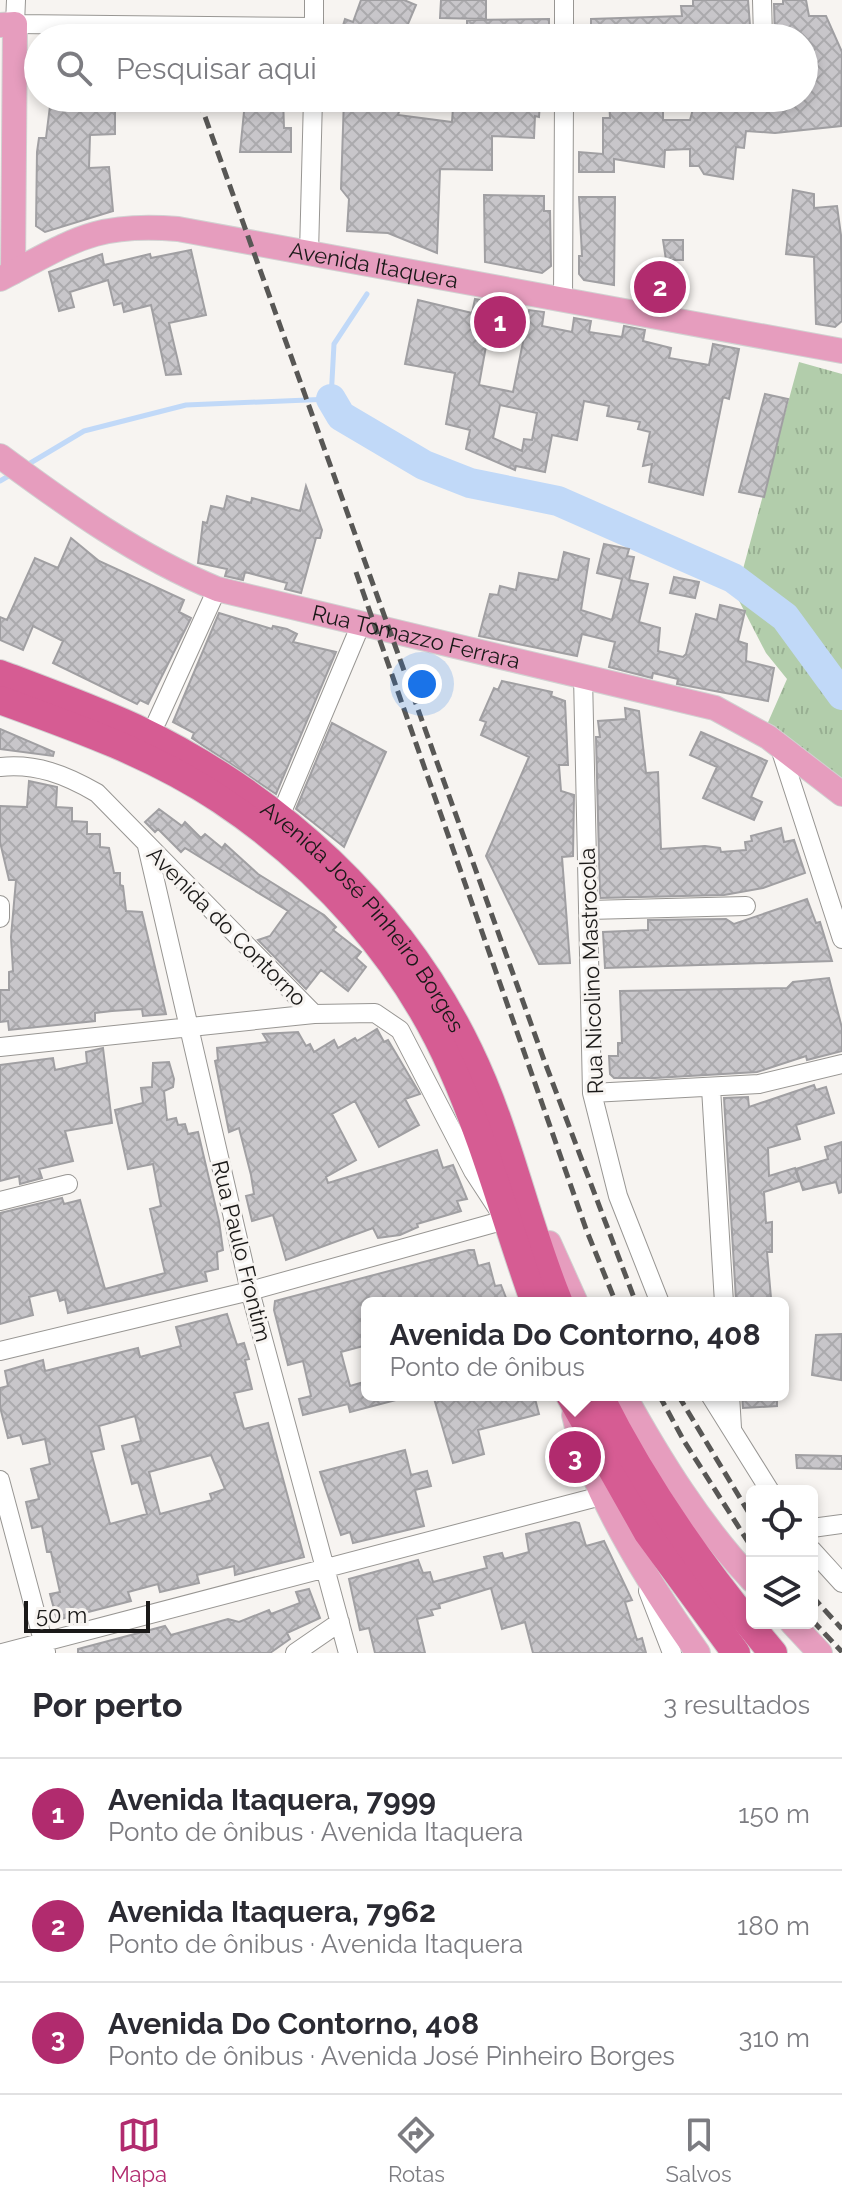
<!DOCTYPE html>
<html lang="pt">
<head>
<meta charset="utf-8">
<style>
  body { margin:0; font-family:Raleway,sans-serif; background:#f2f2f3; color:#2b2b33 }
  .controls { position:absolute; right:24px; bottom:24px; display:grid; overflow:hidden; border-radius:12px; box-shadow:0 4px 12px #0003 }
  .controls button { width:72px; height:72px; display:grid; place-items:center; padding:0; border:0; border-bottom:2px solid #e1e1e2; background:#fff; color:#2b2b33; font:40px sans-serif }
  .scale { position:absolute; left:24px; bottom:20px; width:126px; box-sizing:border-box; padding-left:8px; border:4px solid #1a1918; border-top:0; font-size:22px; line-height:28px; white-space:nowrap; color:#1a1918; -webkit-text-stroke:6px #f7f4f1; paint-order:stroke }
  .you { position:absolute; left:422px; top:684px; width:28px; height:28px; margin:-20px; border:6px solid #fff; border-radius:50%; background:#1a73e8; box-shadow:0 0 0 12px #1a73e833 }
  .badge { display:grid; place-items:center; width:52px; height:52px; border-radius:50%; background:#b12b6e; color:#fff; font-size:26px; font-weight:700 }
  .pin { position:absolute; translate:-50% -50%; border:4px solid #fff; box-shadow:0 2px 8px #0006 }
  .popup { position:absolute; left:361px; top:1297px; width:428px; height:104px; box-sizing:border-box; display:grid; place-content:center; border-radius:12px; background:#fff; filter:drop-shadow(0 2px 6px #0005); font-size:26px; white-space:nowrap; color:#7c7c81 }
  .popup b { font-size:30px; color:#2b2b33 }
  .popup::after { content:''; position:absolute; left:50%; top:100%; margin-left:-16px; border:16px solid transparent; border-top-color:#fff }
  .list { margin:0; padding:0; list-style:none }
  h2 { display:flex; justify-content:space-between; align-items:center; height:104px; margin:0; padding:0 32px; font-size:34px }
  h2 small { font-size:26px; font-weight:400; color:#7c7c81 }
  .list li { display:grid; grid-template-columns:52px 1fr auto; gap:24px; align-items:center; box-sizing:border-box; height:112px; padding:0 32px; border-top:2px solid #e1e1e2 }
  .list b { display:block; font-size:30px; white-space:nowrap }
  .list p { margin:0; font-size:26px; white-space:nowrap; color:#7c7c81 }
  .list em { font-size:26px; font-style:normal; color:#7c7c81 }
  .icon { flex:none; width:44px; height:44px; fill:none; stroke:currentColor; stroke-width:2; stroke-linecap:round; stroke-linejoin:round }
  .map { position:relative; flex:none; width:842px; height:1653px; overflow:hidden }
  .search { position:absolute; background:#fff; box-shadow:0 4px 12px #0003; left:24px; right:24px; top:24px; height:88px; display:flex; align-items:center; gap:20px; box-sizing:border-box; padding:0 28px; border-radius:44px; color:#7c7c81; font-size:30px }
  .sheet { height:440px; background:#fff }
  nav { display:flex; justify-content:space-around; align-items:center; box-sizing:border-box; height:112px; border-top:2px solid #e1e1e2; background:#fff; font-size:22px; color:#7c7c81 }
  nav a { display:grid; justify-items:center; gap:4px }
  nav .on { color:#b12b6e }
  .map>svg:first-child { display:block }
  .park { fill:url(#park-tufts) }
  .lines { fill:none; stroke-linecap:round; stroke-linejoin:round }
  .stream { stroke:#c1d9f8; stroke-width:5 }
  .river { stroke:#c1d9f8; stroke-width:30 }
  .building { fill:url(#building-cross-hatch); stroke:#a09fa2; stroke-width:2; fill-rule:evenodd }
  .minor-casing { stroke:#989693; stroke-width:20 }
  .major-casing { stroke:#d1d1d1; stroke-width:26 }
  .highway-casing { stroke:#d1d1d1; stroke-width:30 }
  .minor { stroke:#fff; stroke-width:18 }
  .major { stroke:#e69dbe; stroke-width:24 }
  .highway { stroke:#d65c93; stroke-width:28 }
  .rail { stroke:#585755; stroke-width:5; stroke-dasharray:12 6; stroke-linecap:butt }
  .labels { text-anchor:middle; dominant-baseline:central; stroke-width:6; stroke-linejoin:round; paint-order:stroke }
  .street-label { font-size:22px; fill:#1a1918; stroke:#f7f4f1 }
</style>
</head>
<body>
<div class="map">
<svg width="842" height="1653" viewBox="0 0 842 1653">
  <defs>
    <pattern id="park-tufts" width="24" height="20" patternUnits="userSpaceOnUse" patternTransform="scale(2)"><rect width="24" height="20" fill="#b2cdab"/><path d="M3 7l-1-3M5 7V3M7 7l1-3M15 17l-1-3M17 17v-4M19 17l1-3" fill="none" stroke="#98af92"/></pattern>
    <pattern id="building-cross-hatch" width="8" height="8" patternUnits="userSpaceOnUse" patternTransform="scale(2)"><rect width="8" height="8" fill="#c8c6ca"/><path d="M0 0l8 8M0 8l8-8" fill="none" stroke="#abaaad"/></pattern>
  </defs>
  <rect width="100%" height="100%" fill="#f7f4f1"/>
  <!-- park -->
  <path class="park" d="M799,362L842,374V797L762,736L787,679L766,653L736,595Z"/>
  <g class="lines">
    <!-- stream -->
    <path class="stream" d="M27,465L84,431L186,405L331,399L334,344L367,294
      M0,481L12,474"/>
    <!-- river -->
    <path class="river" d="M331,399L341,416L424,465L470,483L558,501L733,578L785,617L842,695"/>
  </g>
  <!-- building -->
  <path class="building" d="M361,0H404L416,5L402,38H339L345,19L353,22Z
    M441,0H486V19L440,18Z
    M693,0H748L751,38H683V32L644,33V38H591V19L682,16L681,6H693Z
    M783,0H806L809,16H826L842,52L841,126L775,133L746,131L744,148L736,147L733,179L704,174L699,166H690V149L665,150L664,167L614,159V172H579V152L603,154V118H610L609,98H663V120H690L696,98H804V38H775L774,4H783Z
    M549,19V38L517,37V32H467V20Z
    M51,98H115V134L90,135L89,168L109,167L113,211L45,232L36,226L37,152L39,138H46Z
    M260,98H283L284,128H291V152H240L245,102H260Z
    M344,98H403L398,115L452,122L453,108H506V101L540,102L539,117L535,116L534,138L492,136V170L440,169L437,253L388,233L347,231L349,199L341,189Z
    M793,190L814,194V208L837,206L841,235L842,321L835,327L816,324L814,257L786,254Z
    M484,195L544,196V211H550L551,266L542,273L485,262Z
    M579,197H615L614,285L584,280L579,274V256H582Z
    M663,240H683V260H666Z
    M191,250L206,315L169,323L181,374L166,375L151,305L124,312L122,303L114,305L108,280L70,292L74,307L59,311L49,272L102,254L104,265L150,254L151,258Z
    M475,299L494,302L491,318L526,323L529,310L544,312L542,326L572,332L574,318L591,321L589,332L622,337L624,326L645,330L643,341L671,348L669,358L709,365L713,344L739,349L729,399L723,397L703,495L649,482L652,464L643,466L650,432L638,429L640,422L607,416L609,406L584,401L577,440L552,435L545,472L516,466L515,470L466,449L470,430L446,424L455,373L405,364L418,300L472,313ZM488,335L523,342L513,392L479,385ZM500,405L537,413L532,440L524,439L522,451L493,438Z
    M765,394L788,399L764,497L739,492Z
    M306,486L322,530L320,538H316L301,593L285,589L287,583L245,572L243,580L225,576L227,569L198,563L203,522L207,523L211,506L224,509L227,496L251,503L252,498L300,511Z
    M71,538L99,561L184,600L179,612L191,618L148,704L140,700L137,704L53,663L63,641L33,626L23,650L0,640V617L7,620L35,558L58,568Z
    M604,544L629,549L627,556L634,557L629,580L648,584L639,622L660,628L658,651L683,657L686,654L696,614L717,620L720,605L745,611L738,641L747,644L746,661L774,668L768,701L677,684L678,679L653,673L652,678L609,667L615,642L582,634L577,656L479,636L490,594L498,595L500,586L516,590L519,573L558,580L564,552L589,559L581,610L612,620L622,579L597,573Z
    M674,577L699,582L695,598L670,593Z
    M219,613L272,629L273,626L287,629L297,634L293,642L336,652L276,794L192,738L194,733L173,722Z
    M502,681L552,692L551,696L565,701L568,765H559L561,791L574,795L573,856L562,857L570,963L539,964L486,856L529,757L481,735L486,722L480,720L494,688L498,690Z
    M625,708L639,711L646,773L658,772L661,849L705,846L720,848L721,852L746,850L745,842L752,841L751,836L781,828L784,842L794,840L805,873L763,888L724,895L600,898L596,737H600L598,721L626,719Z
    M332,723L386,752L344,847L296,809Z
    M0,729L54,752L53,756L0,749Z
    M701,732L767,761L751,797L762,802L754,820L703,798L717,767L690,755Z
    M29,781L57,787L56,807L72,808V821L87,822V834H100V847L109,848L114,873H120V885L123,886L126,911L142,912L166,1014L143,1016L142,1009L112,1011L95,1013V1021L9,1030L8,1021L0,1022V990H9V972L13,971L11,937L16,880H9L0,842V806L27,807Z
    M159,809L182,826L185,822L201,838L205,834L222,848L225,844L258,874L324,915L336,927L333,930L361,952L356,958L366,967L348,991L321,970L306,989L258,940L270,936L288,911L185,848L181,852L158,829L155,832L145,822Z
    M807,899L816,923L820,922L832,961L605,968L603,932L648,930V920L726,919L734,924Z
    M829,978L842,1028V1051L807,1060L806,1056L757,1072L655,1078H614L610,1074L609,1056H618V1043H622L620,991L787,988L793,982Z
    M377,1029L384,1042L388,1040L420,1094L405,1099L419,1125L379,1147L355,1101L332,1114L356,1160L326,1177L328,1183L437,1150L443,1168L453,1165L467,1199L457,1201L461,1211L417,1224L418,1227L400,1235L378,1238L373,1228L286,1260L273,1215L252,1221L246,1196L254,1194L251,1175L239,1128L229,1132L215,1061L218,1060L217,1048L268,1042L263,1034L298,1032L306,1046L310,1044L314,1052L334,1040L338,1048L355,1038L357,1041Z
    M103,1048L112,1123L65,1131L73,1161L39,1169L42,1178L20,1184L19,1176L0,1181V1065L53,1058L55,1070L87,1063L86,1052Z
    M169,1062L174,1079L173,1087L164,1091L167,1120L176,1118L178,1125L185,1124L188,1134L198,1132L219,1221L223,1250L217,1252L218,1269L205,1272L207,1281L68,1313L65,1299L60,1301L57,1290L29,1297L33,1315L0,1324V1213L62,1198L64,1204L80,1200L105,1289L165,1273L150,1209L161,1206L153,1164L128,1169L115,1110L143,1103L141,1088L152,1087L153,1063Z
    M814,1085L816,1090L826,1087L834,1113L796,1125L800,1139L768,1148L769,1176L795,1168L799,1181L764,1192L766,1223L772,1222V1252H767L771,1298L736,1300L724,1098L748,1097L749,1107Z
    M842,1142V1192L839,1193L836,1182L803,1190L796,1169L828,1159L825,1147Z
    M469,1250H474L478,1266L489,1263L495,1286L501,1285L508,1303H367V1345L341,1352L350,1386L367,1381V1395H396V1400L350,1412L348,1404L303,1415L299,1399L311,1396L303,1361L288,1365L274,1310L275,1301Z
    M227,1314L237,1345L244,1343L249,1359L245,1360L252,1389L234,1393L244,1429L268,1423L304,1557L235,1575L234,1566L197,1575L199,1583L160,1592L158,1584L128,1592L131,1601L57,1620L50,1594L60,1592L51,1552H47L42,1526L32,1528L26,1502L39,1499L31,1469L50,1464L45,1439L23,1444L20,1435L8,1438L0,1407V1388L8,1386L5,1371L43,1360L45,1371L138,1348L140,1357L181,1346L176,1327ZM135,1416L141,1441L122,1446L132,1484L138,1482L147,1514L110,1524L91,1452L104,1449L99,1426ZM211,1455L225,1489L210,1494L212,1500L160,1514L149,1472Z
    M842,1334L841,1380L812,1375L816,1335Z
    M433,1395H534L539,1414L478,1430L484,1454L453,1463Z
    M742,1395H777V1406L743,1408Z
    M405,1450L411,1475L427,1471L431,1486L415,1490L424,1526L353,1543L350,1532L341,1535L320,1472Z
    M796,1455L842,1456V1469L797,1468Z
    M575,1522L579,1523L586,1546L604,1541L632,1600L625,1602L637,1640L642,1638L646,1653H533L525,1622L502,1629L491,1588L439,1604L440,1608L431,1610L433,1615L417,1619L425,1653H375L369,1628L360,1630L349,1579L418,1560L423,1573L430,1572L433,1582L487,1568L484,1557L502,1553L504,1559L529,1552L526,1534Z
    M309,1589L320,1618L287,1633L290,1639L270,1653H78V1649L165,1626L171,1635L228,1619L239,1622L269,1610L271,1614L300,1603L296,1592Z"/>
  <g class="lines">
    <defs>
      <path id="minor" d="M16,0L15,24L314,27
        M314,0V37
        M762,0L763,38
        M564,38V0
        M309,253L313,98
        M563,300L564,98
        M583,676L592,1093L618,1196L660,1303
        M157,721L217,589
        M779,745L842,939
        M0,767C36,763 66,775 97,793L314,1014
        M284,807L361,624
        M147,846L250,1291L348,1653
        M0,905V918
        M588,910L746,906
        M0,1047L314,1014L375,1013L400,1030L473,1171L505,1220L250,1291L0,1351
        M711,1088L724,1303
        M592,1093L759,1084L842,1064
        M0,1201L68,1184
        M710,1395L770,1491
        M730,1395L732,1428
        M0,1480L46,1652
        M812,1528L842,1524
        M812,1550L842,1583
        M648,1591L672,1653
        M2,1653L605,1495
        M295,1653L340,1622"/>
      <g id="major">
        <path d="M0,25L15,24L13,272"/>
        <path id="s1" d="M0,279C72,242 93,222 178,229L842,351"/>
        <path id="s2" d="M0,456C69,507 137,556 217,589L715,708L768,737L842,794"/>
        <path d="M549,1243L576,1303"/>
        <path d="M624,1395C660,1460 700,1525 752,1580"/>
        <path d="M574,1415C591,1492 652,1588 698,1653"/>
        <path d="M792,1623L820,1653"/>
      </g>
      <g id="highway">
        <path id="s3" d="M0,674C45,691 91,708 135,728C278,796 400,908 469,1051C508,1131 525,1221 559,1303"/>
        <path d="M0,700C75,727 154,755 221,800C320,866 404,959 452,1068C486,1144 507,1225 535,1303"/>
        <path d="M570,1395L648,1533L736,1653"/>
        <path d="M599,1395C645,1488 706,1574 773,1653"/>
      </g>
    </defs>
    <!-- minor casing -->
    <use href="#minor" class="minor-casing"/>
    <!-- major casing -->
    <use href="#major" class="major-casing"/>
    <!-- highway casing -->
    <use href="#highway" class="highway-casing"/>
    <!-- minor -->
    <use href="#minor" class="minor"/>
    <!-- major -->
    <use href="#major" class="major"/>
    <!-- highway -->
    <use href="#highway" class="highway"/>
    <!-- rail -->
    <path class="rail" d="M199,100L544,1060L636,1303
      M356,572L586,1229L616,1303
      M659,1395L684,1441L752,1548
      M678,1395L752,1518
      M812,1596L842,1629
      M812,1620L842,1652"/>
  </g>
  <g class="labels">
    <!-- street labels -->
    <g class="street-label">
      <text stroke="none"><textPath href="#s1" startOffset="388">Avenida Itaquera</textPath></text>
      <text stroke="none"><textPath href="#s2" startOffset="460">Rua Tomazzo Ferrara</textPath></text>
      <text stroke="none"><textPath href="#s3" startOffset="446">Avenida José Pinheiro Borges</textPath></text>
      <text transform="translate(227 926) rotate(45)">Avenida do Contorno</text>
      <text transform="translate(591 971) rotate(-92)">Rua Nicolino Mastrocola</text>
      <text transform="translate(242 1251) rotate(76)">Rua Paulo Frontim</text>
    </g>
  </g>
</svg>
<div class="controls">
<button><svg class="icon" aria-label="locate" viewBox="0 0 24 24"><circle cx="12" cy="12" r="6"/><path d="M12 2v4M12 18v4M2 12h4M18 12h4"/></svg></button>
<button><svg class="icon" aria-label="layers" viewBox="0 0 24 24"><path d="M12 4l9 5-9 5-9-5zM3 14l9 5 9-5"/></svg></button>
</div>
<div class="scale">50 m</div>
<div class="you"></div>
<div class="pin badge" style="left:500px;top:322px">1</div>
<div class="pin badge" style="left:660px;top:287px">2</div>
<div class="pin badge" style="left:575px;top:1457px">3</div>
<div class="popup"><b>Avenida Do Contorno, 408</b>Ponto de ônibus</div>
<div class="search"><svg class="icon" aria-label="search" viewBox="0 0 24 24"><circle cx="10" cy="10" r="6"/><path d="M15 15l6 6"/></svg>Pesquisar aqui</div>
</div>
<section class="sheet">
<h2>Por perto<small>3 resultados</small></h2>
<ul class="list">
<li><span class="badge">1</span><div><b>Avenida Itaquera, 7999</b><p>Ponto de ônibus · Avenida Itaquera</p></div><em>150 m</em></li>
<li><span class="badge">2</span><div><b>Avenida Itaquera, 7962</b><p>Ponto de ônibus · Avenida Itaquera</p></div><em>180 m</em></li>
<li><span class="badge">3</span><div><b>Avenida Do Contorno, 408</b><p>Ponto de ônibus · Avenida José Pinheiro Borges</p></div><em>310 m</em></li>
</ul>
</section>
<nav>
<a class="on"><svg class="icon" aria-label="map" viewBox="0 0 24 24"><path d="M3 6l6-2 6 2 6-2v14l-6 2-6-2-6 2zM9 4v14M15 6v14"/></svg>Mapa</a>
<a><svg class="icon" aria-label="directions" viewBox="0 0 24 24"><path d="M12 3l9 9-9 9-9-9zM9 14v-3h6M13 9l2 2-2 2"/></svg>Rotas</a>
<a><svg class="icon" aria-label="saved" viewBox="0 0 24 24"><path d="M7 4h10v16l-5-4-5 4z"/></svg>Salvos</a>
</nav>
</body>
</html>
